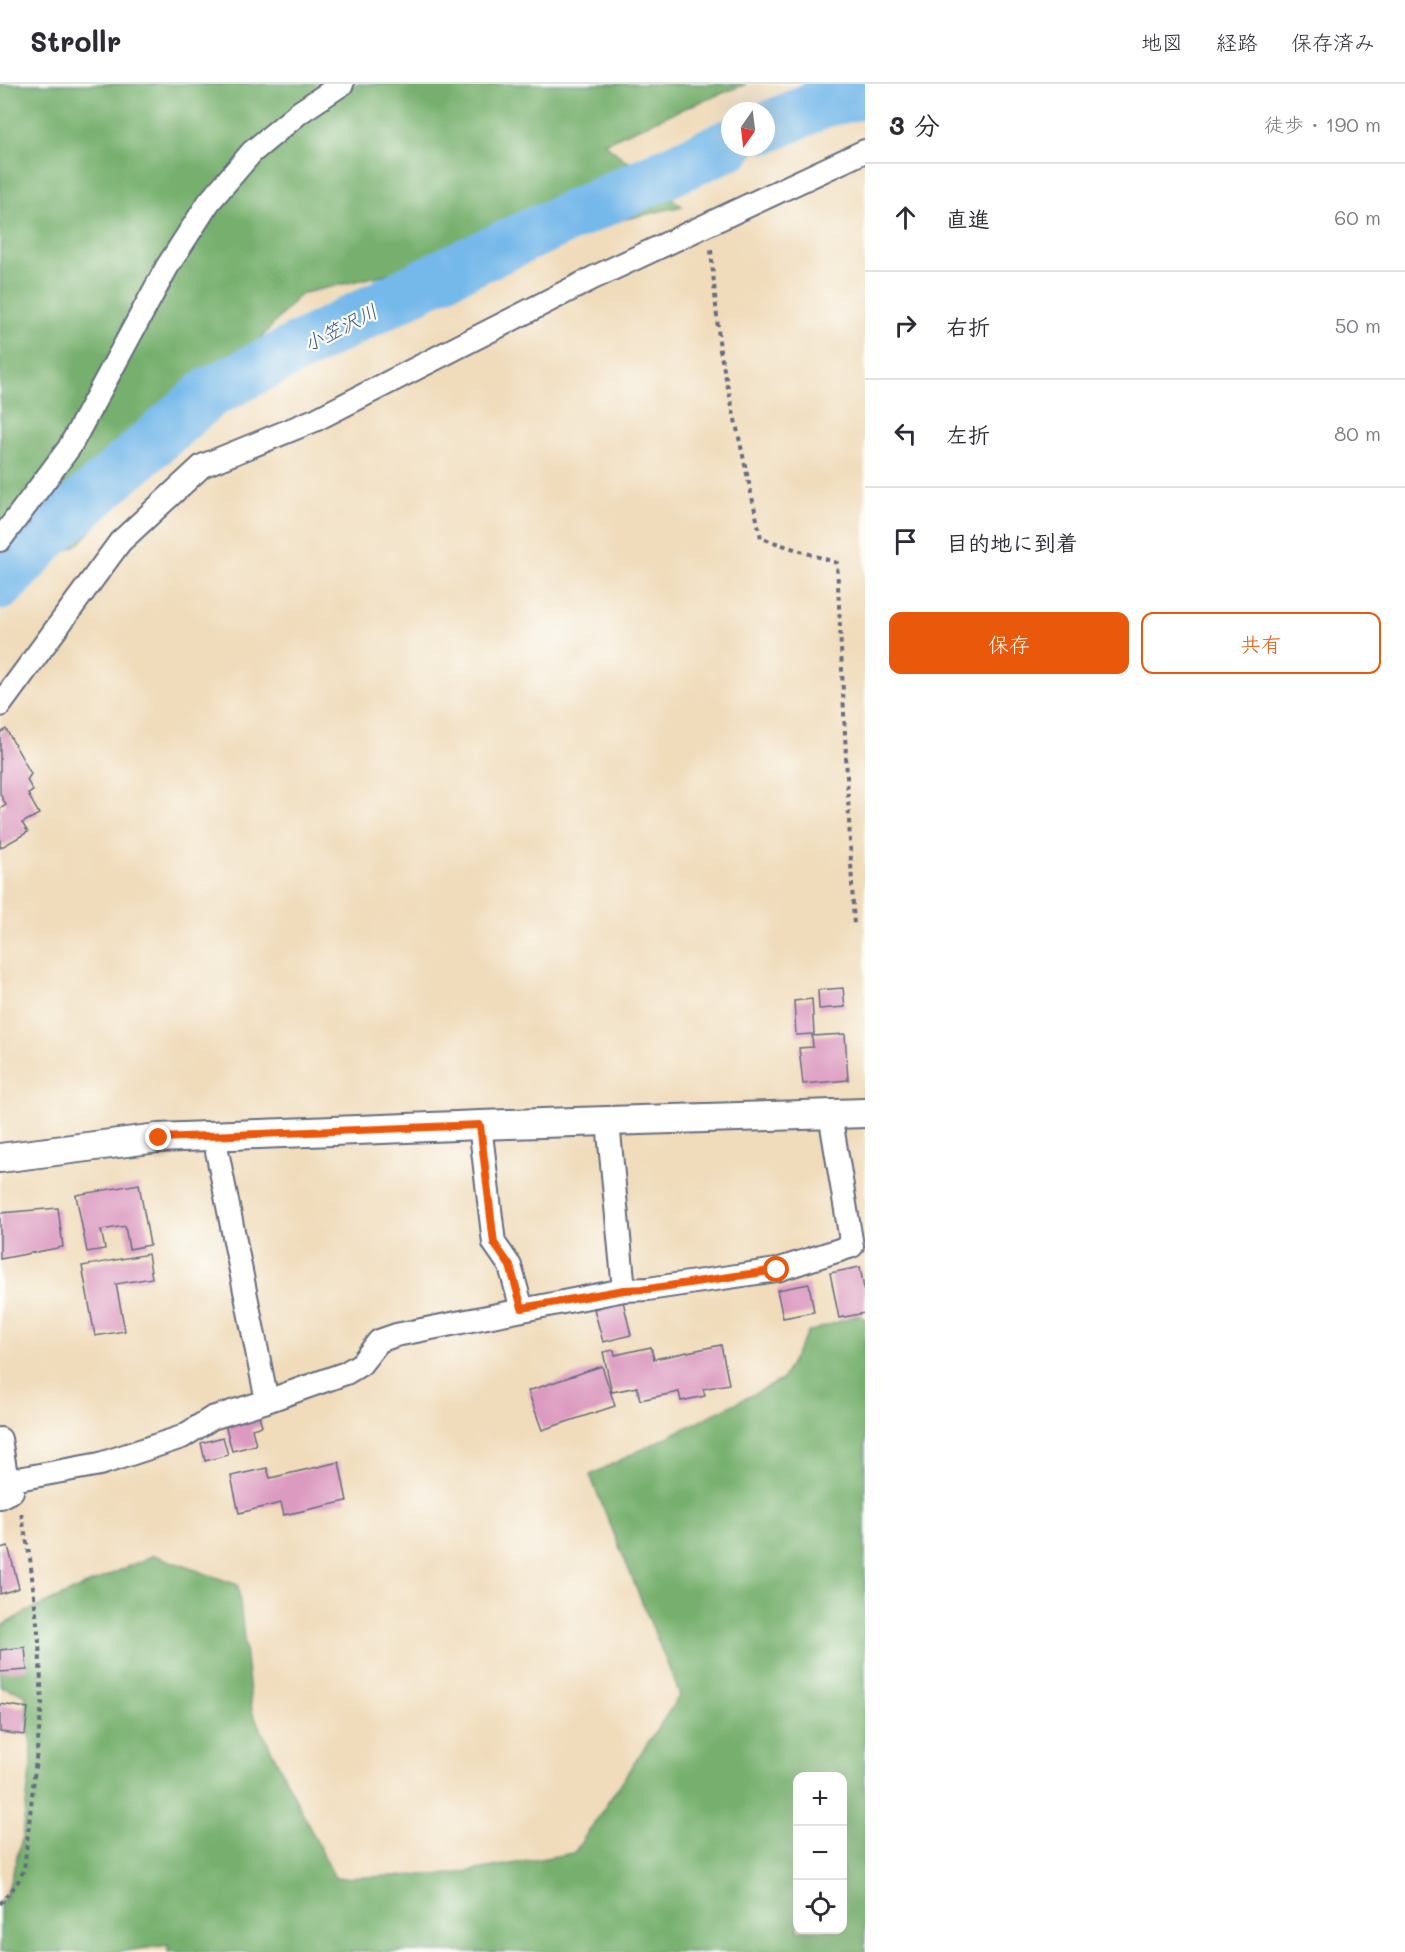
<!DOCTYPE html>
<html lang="ja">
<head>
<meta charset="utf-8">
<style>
  body { margin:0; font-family:Mali,"Klee One",sans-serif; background:#f2f2f3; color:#2b2b33 }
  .controls { position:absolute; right:18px; bottom:18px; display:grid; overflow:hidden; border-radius:12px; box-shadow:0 6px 24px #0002 }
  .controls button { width:54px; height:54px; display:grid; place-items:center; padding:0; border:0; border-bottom:2px solid #e1e1e2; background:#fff; color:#2b2b33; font:30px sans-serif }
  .compass { position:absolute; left:721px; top:18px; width:54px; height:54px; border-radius:50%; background:#fff; box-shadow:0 6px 24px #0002; rotate:194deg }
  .stop { position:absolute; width:18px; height:18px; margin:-14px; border:4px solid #ea580c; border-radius:50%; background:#fff }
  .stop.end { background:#ea580c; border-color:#fff; box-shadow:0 2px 6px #0008 }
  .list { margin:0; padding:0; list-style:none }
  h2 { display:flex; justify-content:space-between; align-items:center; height:78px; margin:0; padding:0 24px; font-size:26px }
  h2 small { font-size:20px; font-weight:400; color:#7c7c81 }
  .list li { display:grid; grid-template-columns:39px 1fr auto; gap:18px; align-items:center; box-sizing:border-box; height:108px; padding:0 24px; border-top:2px solid #e1e1e2 }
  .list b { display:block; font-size:22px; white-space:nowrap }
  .list em { font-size:20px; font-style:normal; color:#7c7c81 }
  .actions { display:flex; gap:12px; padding:18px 24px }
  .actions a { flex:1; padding:14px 0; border:2px solid #ea580c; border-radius:12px; text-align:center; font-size:21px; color:#ea580c }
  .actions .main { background:#ea580c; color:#fff }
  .icon { flex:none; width:33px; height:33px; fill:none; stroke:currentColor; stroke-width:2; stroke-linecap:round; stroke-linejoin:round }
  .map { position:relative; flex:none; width:865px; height:1868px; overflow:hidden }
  header { display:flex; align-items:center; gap:36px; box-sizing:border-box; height:84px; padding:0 30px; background:#fff; border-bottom:2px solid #e1e1e2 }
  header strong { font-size:28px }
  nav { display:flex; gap:33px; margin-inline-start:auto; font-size:21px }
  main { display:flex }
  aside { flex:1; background:#fff }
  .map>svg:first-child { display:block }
  .forest { fill:#77b06e; stroke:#497066; stroke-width:1.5; fill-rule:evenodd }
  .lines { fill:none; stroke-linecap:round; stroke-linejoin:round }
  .river { stroke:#74b8ea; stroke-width:51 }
  .building { fill:#dc9ac0 }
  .minor-casing { stroke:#666c7f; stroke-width:26 }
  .tertiary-casing { stroke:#666c7f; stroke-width:32 }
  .path { stroke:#666c7f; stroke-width:4; stroke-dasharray:4.5 4.5; stroke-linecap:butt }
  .minor { stroke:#fff; stroke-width:22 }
  .tertiary { stroke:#fff; stroke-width:28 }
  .route { stroke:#ea580c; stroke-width:8 }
  .labels { text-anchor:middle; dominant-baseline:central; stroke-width:4.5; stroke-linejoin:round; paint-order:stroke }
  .water-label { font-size:20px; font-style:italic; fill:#365888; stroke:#fdfcf7 }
</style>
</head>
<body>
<header>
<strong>Strollr</strong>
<nav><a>地図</a><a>経路</a><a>保存済み</a></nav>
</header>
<main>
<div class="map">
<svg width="865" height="1868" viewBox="0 0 865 1868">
  <rect width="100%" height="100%" fill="#fdfcf7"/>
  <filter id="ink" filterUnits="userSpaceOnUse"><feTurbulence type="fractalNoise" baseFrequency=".0167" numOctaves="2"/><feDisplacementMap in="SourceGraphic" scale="12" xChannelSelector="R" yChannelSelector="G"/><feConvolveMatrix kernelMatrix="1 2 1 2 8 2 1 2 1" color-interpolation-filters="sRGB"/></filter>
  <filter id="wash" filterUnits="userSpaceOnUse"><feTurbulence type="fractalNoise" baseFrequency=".008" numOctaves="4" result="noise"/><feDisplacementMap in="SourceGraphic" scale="24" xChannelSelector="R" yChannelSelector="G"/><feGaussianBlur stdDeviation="1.35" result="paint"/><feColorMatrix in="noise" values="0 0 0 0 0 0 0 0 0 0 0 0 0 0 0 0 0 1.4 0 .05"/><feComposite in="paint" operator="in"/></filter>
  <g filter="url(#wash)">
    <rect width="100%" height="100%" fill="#f0dcbb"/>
    <!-- forest -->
    <path class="forest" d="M0,0H746L680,26L604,59L682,122L300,210L80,459L0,506Z
      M858,1231L865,1235V1868H168V1861L119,1868H0V1817L5,1816L22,1754L32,1672L25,1610L0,1602V1543L26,1528L154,1471L238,1501L252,1627L335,1794L453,1790L574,1769L680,1611L590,1391L782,1296L808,1248ZM798,1692H842V1846H798Z"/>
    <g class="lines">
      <!-- river -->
      <path class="river" d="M766,44L824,18L865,9
        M0,501L48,450L209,309L443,190L730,60"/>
    </g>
    <g id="blocks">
      <!-- building -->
      <path class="building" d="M6,645L31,690L27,696L33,707L28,710L39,730L22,739L28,748L0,764V725L6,721L0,710V649Z
        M843,904L845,923L819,925L818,906Z
        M812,915L814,950L796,951L794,917Z
        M845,950L848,996L803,1000L799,964L813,963L812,952Z
        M139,1100L150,1161L129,1165L125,1142L101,1146L105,1165L87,1168L76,1111Z
        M58,1124L63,1163L0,1175V1129Z
        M148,1170L152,1194L116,1200L125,1247L95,1252L82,1182Z
        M860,1183L865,1210V1229L839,1234L830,1189Z
        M809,1200L814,1228L783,1234L777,1206Z
        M623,1217L631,1251L603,1258L594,1225Z
        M721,1261L729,1300L703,1305L705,1312L681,1317L679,1308L640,1316L637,1303L612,1308L603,1268L614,1266L615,1271L651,1263L654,1275Z
        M602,1282L615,1322L542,1346L528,1307Z
        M257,1324L262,1342L252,1345L256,1361L232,1367L223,1332Z
        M223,1353L228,1371L205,1377L201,1359Z
        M339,1378L347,1417L284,1431L281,1419L239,1429L231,1392L267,1384L270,1394Z
        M8,1462L19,1504L0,1510V1464Z
        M25,1563L27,1586L0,1588V1566Z
        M0,1620L28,1624L25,1651L0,1648Z"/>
    </g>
  </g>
  <g filter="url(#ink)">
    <use href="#blocks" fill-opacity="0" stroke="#666c7f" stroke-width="1.5"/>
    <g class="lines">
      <defs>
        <path id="minor" d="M0,456L69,364L167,183L209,118L252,68L300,28L342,0
          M0,621L120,458L202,382L315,336L593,194L865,67
          M608,1038L624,1206
          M480,1041L494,1159L510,1182L522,1225
          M214,1052L267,1317
          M0,1355L7,1397L12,1407L0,1413
          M7,1397L100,1380L182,1353L212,1334L267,1317L346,1289L361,1280L379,1257L396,1251L624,1206L648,1205L777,1186L852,1162L830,1030"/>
        <path id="tertiary" d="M0,1074L158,1054L480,1041L865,1029"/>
      </defs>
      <!-- minor casing -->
      <use href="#minor" class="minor-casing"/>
      <!-- tertiary casing -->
      <use href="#tertiary" class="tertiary-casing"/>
      <!-- path -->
      <path class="path" d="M711,166L720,267L761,454L837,479L854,843
        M0,1820L16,1801L24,1786L42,1620L39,1558L30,1474L21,1429"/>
      <!-- minor -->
      <use href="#minor" class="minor"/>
      <!-- tertiary -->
      <use href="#tertiary" class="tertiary"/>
    </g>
  </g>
  <g class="lines" filter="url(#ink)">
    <!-- route -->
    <path class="route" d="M159,1054L480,1041L494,1159L510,1182L522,1224L624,1206L648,1205L777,1186"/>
  </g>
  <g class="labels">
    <!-- water labels -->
    <g class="water-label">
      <text transform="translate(340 243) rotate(-27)">小笠沢川</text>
    </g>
  </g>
</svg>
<div class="controls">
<button>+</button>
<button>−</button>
<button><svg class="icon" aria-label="locate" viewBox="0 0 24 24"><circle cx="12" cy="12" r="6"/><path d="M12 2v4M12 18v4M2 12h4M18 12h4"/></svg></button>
</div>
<svg class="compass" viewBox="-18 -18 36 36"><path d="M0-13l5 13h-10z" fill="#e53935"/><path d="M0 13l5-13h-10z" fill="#7c7c81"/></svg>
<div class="stop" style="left:777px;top:1186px"></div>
<div class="stop end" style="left:159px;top:1054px"></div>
</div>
<aside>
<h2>3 分<small>徒歩 · 190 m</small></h2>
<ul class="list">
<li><svg class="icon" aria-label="ahead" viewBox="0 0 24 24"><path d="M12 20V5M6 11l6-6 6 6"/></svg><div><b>直進</b></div><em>60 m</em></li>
<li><svg class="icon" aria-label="right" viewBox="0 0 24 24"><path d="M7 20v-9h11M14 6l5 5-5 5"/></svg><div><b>右折</b></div><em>50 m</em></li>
<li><svg class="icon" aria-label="left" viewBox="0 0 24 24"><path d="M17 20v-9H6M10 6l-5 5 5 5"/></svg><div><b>左折</b></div><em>80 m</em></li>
<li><svg class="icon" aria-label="arrive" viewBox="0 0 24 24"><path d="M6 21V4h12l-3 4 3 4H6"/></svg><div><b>目的地に到着</b></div></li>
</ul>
<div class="actions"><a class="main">保存</a><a>共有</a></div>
</aside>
</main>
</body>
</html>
